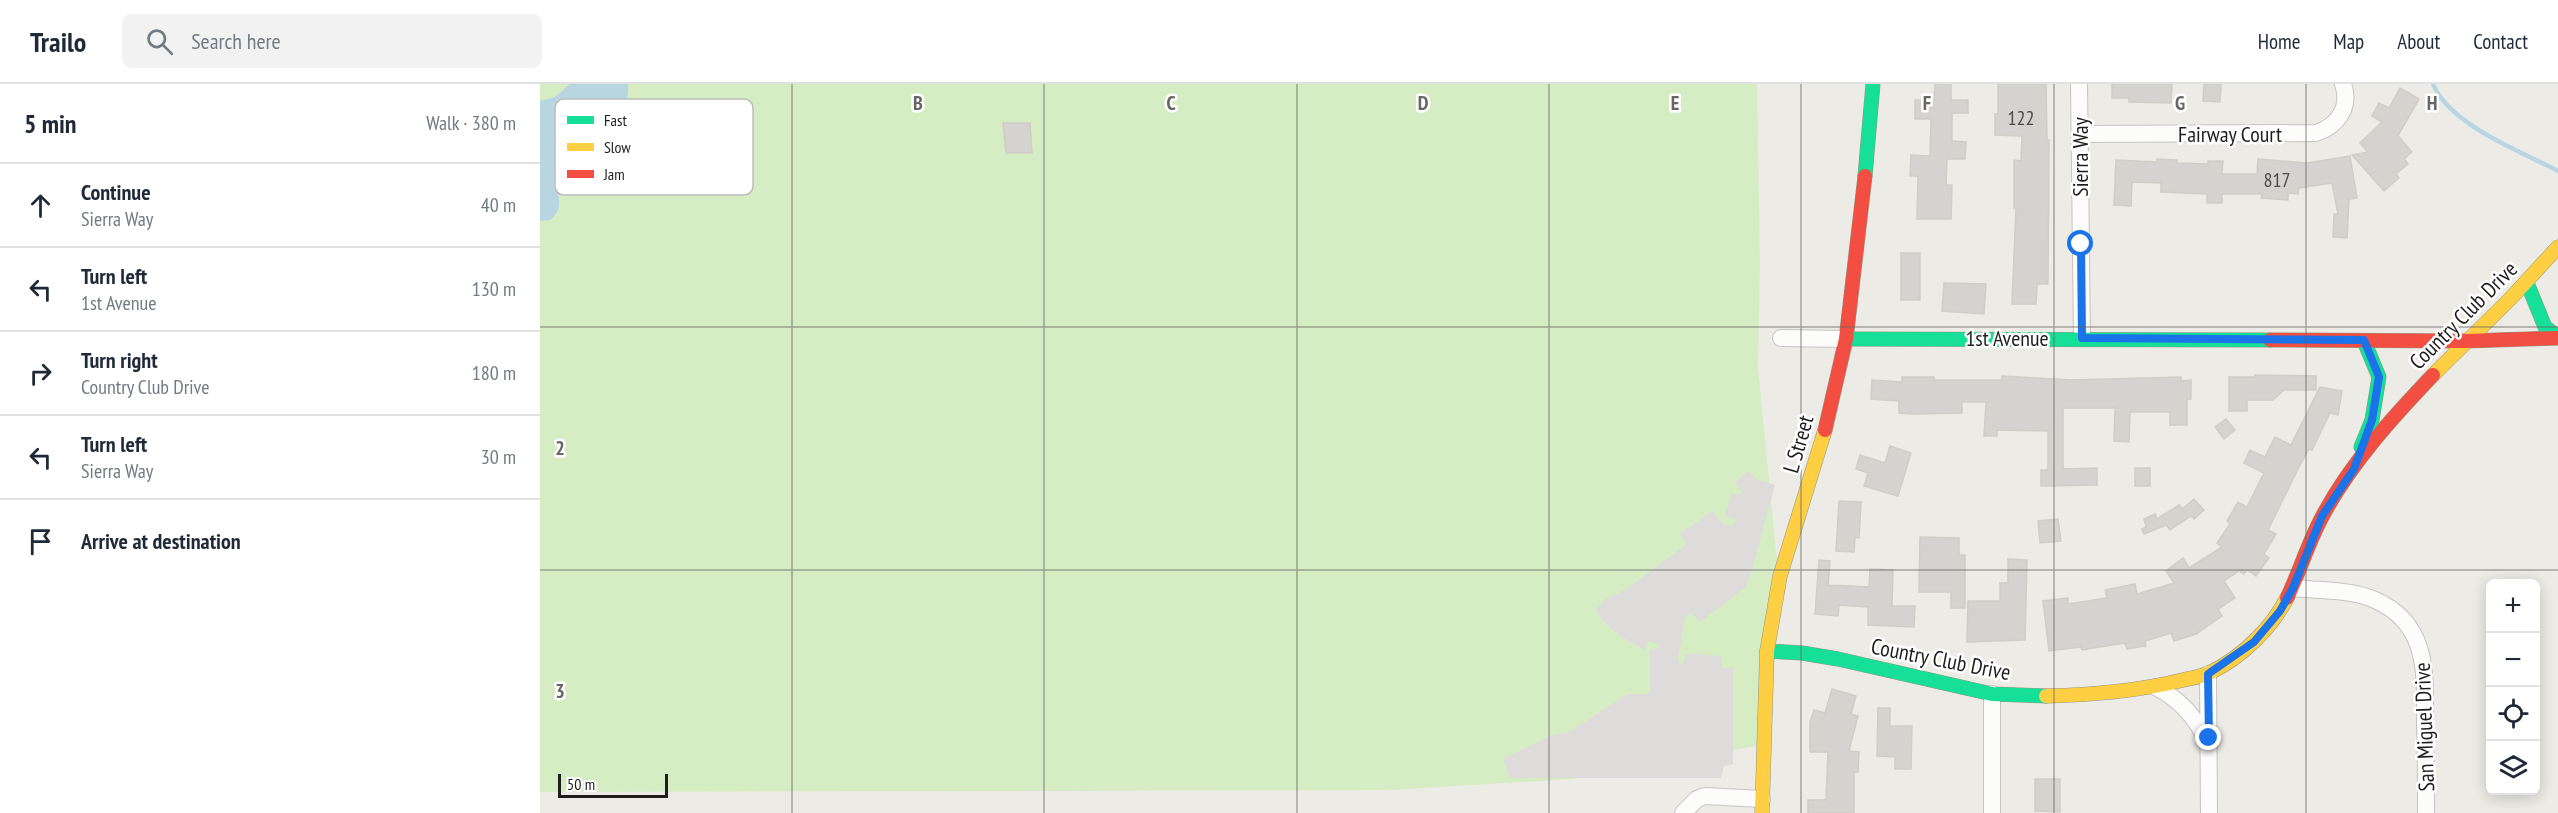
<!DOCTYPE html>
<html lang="en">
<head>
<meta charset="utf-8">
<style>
  body { margin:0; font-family:"PT Sans Narrow",sans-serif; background:#f2f2f3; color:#1f2937 }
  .controls { position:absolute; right:18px; bottom:18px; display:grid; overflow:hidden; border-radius:9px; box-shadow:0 3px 15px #0003 }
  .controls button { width:54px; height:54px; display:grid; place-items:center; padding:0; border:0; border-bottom:2px solid #e0e1e3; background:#fff; color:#1f2937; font:30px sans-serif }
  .scale { position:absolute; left:18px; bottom:15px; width:110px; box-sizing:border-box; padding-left:6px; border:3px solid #1e1e1e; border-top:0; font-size:16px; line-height:21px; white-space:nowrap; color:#1e1e1e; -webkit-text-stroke:4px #fff; paint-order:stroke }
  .stop { position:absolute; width:18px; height:18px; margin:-14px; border:4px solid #1a73e8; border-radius:50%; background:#fff }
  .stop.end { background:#1a73e8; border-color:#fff; box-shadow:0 2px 6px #0008 }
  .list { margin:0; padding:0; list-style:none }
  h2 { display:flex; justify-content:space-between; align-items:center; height:78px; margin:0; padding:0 24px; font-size:26px }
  h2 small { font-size:20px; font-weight:400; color:#747a83 }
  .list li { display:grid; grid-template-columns:39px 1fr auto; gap:18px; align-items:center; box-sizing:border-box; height:84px; padding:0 24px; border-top:2px solid #e0e1e3 }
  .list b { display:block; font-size:22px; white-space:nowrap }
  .list p { margin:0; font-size:20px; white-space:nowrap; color:#747a83 }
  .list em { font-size:20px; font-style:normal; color:#747a83 }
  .icon { flex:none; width:33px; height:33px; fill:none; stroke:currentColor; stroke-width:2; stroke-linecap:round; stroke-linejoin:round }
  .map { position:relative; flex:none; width:2018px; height:729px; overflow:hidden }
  header { display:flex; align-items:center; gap:36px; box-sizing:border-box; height:84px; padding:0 30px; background:#fff; border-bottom:2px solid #e0e1e3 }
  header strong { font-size:28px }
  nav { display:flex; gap:33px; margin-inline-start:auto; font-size:21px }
  .search { width:420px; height:54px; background:#f2f2f3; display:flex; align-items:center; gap:15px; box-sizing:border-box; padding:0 21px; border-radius:9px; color:#747a83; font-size:22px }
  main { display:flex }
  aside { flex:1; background:#fff }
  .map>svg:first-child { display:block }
  .grass { fill:#d6ecc3 }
  .parking { fill:#dddcda }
  .water { fill:#b8d5e2 }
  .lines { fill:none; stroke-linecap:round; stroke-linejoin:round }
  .stream { stroke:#b8d5e2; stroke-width:4.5 }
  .building { fill:#d5d3cf; stroke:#d0cdc7; stroke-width:1.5 }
  .street-casing { stroke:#c5c4c2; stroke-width:18 }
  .fast-casing { stroke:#93977e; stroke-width:15 }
  .slow-casing { stroke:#93977e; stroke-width:15 }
  .jam-casing { stroke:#93977e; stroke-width:15 }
  .street { stroke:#fcfcfb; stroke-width:16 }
  .fast { stroke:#16e098; stroke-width:14 }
  .slow { stroke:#ffcf43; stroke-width:14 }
  .jam { stroke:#f24e42; stroke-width:14 }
  .route { stroke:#1a73e8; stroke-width:8 }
  .grid { fill:none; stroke:#666664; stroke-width:1.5; stroke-opacity:0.55 }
  .labels { text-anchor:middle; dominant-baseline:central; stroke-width:5; stroke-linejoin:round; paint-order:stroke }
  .number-label { font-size:20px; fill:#4c4b4a }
  .street-label { font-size:22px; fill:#1e1e1e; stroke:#fff }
  .key { fill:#fff; stroke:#bcbcbc; stroke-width:1.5 }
  .key-label { font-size:16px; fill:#1e1e1e }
  .grid-label { font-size:20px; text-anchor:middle; font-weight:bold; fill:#666664; stroke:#fff; stroke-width:5; stroke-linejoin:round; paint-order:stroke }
</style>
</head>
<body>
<header>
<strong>Trailo</strong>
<div class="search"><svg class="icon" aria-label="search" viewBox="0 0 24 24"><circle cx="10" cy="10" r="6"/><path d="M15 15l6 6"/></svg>Search here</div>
<nav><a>Home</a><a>Map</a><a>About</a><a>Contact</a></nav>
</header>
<main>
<aside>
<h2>5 min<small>Walk · 380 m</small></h2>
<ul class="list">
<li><svg class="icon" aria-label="ahead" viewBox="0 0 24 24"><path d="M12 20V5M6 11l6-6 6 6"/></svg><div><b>Continue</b><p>Sierra Way</p></div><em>40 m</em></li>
<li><svg class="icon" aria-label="left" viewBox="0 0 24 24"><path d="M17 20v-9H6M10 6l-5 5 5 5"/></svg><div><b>Turn left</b><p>1st Avenue</p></div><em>130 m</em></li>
<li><svg class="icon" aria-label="right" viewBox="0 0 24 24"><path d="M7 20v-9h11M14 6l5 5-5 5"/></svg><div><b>Turn right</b><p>Country Club Drive</p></div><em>180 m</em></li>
<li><svg class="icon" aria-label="left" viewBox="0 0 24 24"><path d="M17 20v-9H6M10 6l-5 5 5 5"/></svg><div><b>Turn left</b><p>Sierra Way</p></div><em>30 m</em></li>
<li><svg class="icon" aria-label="arrive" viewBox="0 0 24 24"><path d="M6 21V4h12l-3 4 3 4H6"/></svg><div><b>Arrive at destination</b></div></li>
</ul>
</aside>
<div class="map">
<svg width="2018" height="729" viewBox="0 0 2018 729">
  <rect width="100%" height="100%" fill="#edebe6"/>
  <!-- grass -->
  <path class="grass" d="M0,0H1217L1220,178L1218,283L1239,498L1222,661L1032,695L850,706L0,708Z"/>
  <!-- parking -->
  <path class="parking" d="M1209,387L1216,395L1235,401L1209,497L1206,503L1160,538L1152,529L1147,531L1145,535L1138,574L1140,580L1144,578L1145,569L1181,572L1182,584L1193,583V680L1184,682L1181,694H969L963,675L1015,650L1027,649L1082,614L1090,610H1110V565L1120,564V561L1108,557L1104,566L1082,553L1068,542L1055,526L1066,515L1088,504L1147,460L1140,450L1172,427L1184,441L1191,442L1196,436L1185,431L1192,409L1201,411L1202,408L1195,398Z"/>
  <!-- water -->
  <path class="water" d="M30,0H88C90,24 74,39 58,54C53,59 48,66 42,70C33,75 24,76 19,85C10,103 30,121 10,136L0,137V17L15,13Z"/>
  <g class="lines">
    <!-- stream -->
    <path class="stream" d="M1893,0C1910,41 1980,67 2018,87"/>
  </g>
  <!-- building -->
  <path class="building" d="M1395,0H1411V16H1428V29H1412V57L1426,58L1425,75H1407L1406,101H1412L1411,135H1377L1378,92H1370L1371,71L1390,72L1391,35H1375V16H1394Z
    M1458,0H1506L1507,56H1509L1508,200H1497L1496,220H1472L1476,124H1474V76L1481,77L1482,52L1455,51V30H1458Z
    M1572,0H1632L1631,19L1589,18V14H1572Z
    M1664,0H1681L1680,18L1663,17Z
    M1860,4L1879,15L1858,52L1872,68L1864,75L1868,80L1856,90L1859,94L1844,107L1812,71L1828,68L1820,59L1842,38L1832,32L1839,19L1849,24Z
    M463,39H490L492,69H466Z
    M1810,72L1817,114L1809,115L1807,154L1793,153L1794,130H1798L1792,99L1759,104L1758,110L1748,109V116L1721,114L1722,110H1682V119H1667V110L1621,108V99L1592,98L1591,122L1574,121L1576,76L1617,78V75L1637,76V79L1668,80V77H1683L1682,90H1717L1718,75L1767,79Z
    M1361,169H1380V216H1361Z
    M1404,199L1446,200L1444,230L1402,227Z
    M1715,291L1776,292V306H1744L1733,316H1707V327H1689V293H1715Z
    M1462,292L1531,296L1641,293V297L1651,296V315H1647V341H1630V328H1590L1589,358L1574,357L1575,324H1523V385L1557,384V401L1501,402V386H1508V347L1457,346V352H1444L1446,318H1422V329L1372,330L1359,329V317L1331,315L1332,296L1362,298V293H1394V296H1462Z
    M1780,303L1802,307L1798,331L1790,329L1772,366L1769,365L1760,381L1728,446L1736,450L1724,470L1729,474L1716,492L1707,486L1704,490L1699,487L1684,497L1695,514L1678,525L1682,532L1656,550L1634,557L1631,549L1605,557L1606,562L1587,565L1585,559L1542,566L1541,563L1509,567L1503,517L1528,514V520L1567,514L1565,506L1595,500L1597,510L1634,499L1626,487L1643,474L1649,484L1682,463L1677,459L1690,440L1687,437L1698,418L1707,423L1724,389L1704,379L1710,366L1725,373L1735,353L1751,361Z
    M1686,335L1695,346L1684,355L1675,343Z
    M1350,362L1371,369L1358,412L1324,402L1328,389L1316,385L1320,371L1345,379Z
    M1595,384H1610V402H1595Z
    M1654,415L1664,426L1654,435L1651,432L1630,446L1626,441L1604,450L1602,445L1606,443L1604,435L1615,430L1617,435L1639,421L1642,425Z
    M1299,417L1321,418L1319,454L1315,453L1314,468L1296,467Z
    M1518,435L1521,457L1500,459L1498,437Z
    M1380,453L1419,454V471H1425V524H1411V508H1379Z
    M1468,475L1487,476L1485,556L1427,558L1428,517H1460V499H1468Z
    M1279,476L1290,477L1288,501L1329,503L1330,485L1353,486L1352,522H1375L1374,543L1328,541V523L1299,521L1298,532L1275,530Z
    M1292,605L1316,612L1311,630L1318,632L1309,667L1319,668L1318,688H1314V729H1268V716H1286L1288,668H1270V638L1274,626L1285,629Z
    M1338,624H1350V642H1372L1371,685H1355V673L1337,672Z
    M1495,695H1520V728L1495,727Z"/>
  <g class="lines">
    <defs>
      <path id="street" d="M1539,0L1542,254
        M1540,50L1776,49C1798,42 1811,23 1803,0
        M1241,254L1306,255
        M1753,504C1779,507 1811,505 1835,516C1890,540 1885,592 1885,642C1886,671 1886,700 1886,729
        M1668,590L1669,729
        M1616,603C1640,616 1655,632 1667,657
        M1143,729L1157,715L1165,712L1222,715
        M1452,729V610"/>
      <path id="fast" d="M1325,92L1333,0
        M1987,199L2005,243L2018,253
        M1306,255L1730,256
        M1821,363L1832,336L1839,293L1824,257
        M1227,567L1262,569L1298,575L1452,610L1506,612"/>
      <path id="slow" d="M1893,291L1970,215L2018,163
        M1506,612C1552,611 1598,607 1643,596C1652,594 1661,593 1669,589C1701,574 1731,545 1747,514
        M1222,729L1227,567L1240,492L1285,346"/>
      <path id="jam" d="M1730,256L1926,257L2018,254
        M1285,346L1306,255L1325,92
        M1747,514C1760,487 1768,459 1782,433C1810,380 1852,334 1893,291"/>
    </defs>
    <!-- street casing -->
    <use href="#street" class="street-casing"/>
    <!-- fast casing -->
    <use href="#fast" class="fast-casing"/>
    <!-- slow casing -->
    <use href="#slow" class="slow-casing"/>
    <!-- jam casing -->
    <use href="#jam" class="jam-casing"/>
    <!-- street -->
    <use href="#street" class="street"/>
    <!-- fast -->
    <use href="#fast" class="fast"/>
    <!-- slow -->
    <use href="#slow" class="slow"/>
    <!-- jam -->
    <use href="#jam" class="jam"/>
  </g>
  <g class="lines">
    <!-- route -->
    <path class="route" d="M1541,160L1542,254L1824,256L1839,293L1832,336L1814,385L1782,432L1753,504L1740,527L1714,558L1668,590L1669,654"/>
  </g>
  <!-- grid -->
  <path class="grid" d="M252,0V729M504,0V729M757,0V729M1009,0V729M1261,0V729M1514,0V729M1766,0V729M0,243H2018M0,486H2018"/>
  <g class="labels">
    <!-- number labels -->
    <g class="number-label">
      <text x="1481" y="34">122</text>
      <text x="1737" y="96">817</text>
    </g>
    <!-- street labels -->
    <g class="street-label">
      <text x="1690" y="50">Fairway Court</text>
      <text transform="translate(1540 73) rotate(-90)">Sierra Way</text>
      <text transform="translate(1923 231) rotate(-45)">Country Club Drive</text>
      <text x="1467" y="254">1st Avenue</text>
      <text transform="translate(1258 360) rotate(-74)">L Street</text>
      <text transform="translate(1401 575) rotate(11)">Country Club Drive</text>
      <text transform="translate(1884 643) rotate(-92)">San Miguel Drive</text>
    </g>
  </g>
  <!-- legend -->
  <rect x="15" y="15" width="198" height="96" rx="9" class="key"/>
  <rect x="27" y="32" width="27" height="8" fill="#16e098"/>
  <rect x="27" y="59" width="27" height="8" fill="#ffcf43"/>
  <rect x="27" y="86" width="27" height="8" fill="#f24e42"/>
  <g class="key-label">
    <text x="64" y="42">Fast</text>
    <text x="64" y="69">Slow</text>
    <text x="64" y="96">Jam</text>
  </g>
  <g class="grid-label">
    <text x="378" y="26">B</text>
    <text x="631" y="26">C</text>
    <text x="883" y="26">D</text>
    <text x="1135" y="26">E</text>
    <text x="1387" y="26">F</text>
    <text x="1640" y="26">G</text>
    <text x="1892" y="26">H</text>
    <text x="20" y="371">2</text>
    <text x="20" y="614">3</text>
  </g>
</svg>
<div class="controls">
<button>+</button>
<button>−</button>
<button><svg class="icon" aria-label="locate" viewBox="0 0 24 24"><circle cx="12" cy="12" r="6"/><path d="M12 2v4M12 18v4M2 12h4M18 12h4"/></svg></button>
<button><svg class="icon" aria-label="layers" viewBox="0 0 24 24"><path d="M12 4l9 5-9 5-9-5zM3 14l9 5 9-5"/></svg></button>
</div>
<div class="scale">50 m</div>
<div class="stop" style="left:1541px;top:160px"></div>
<div class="stop end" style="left:1669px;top:654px"></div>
</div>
</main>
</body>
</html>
